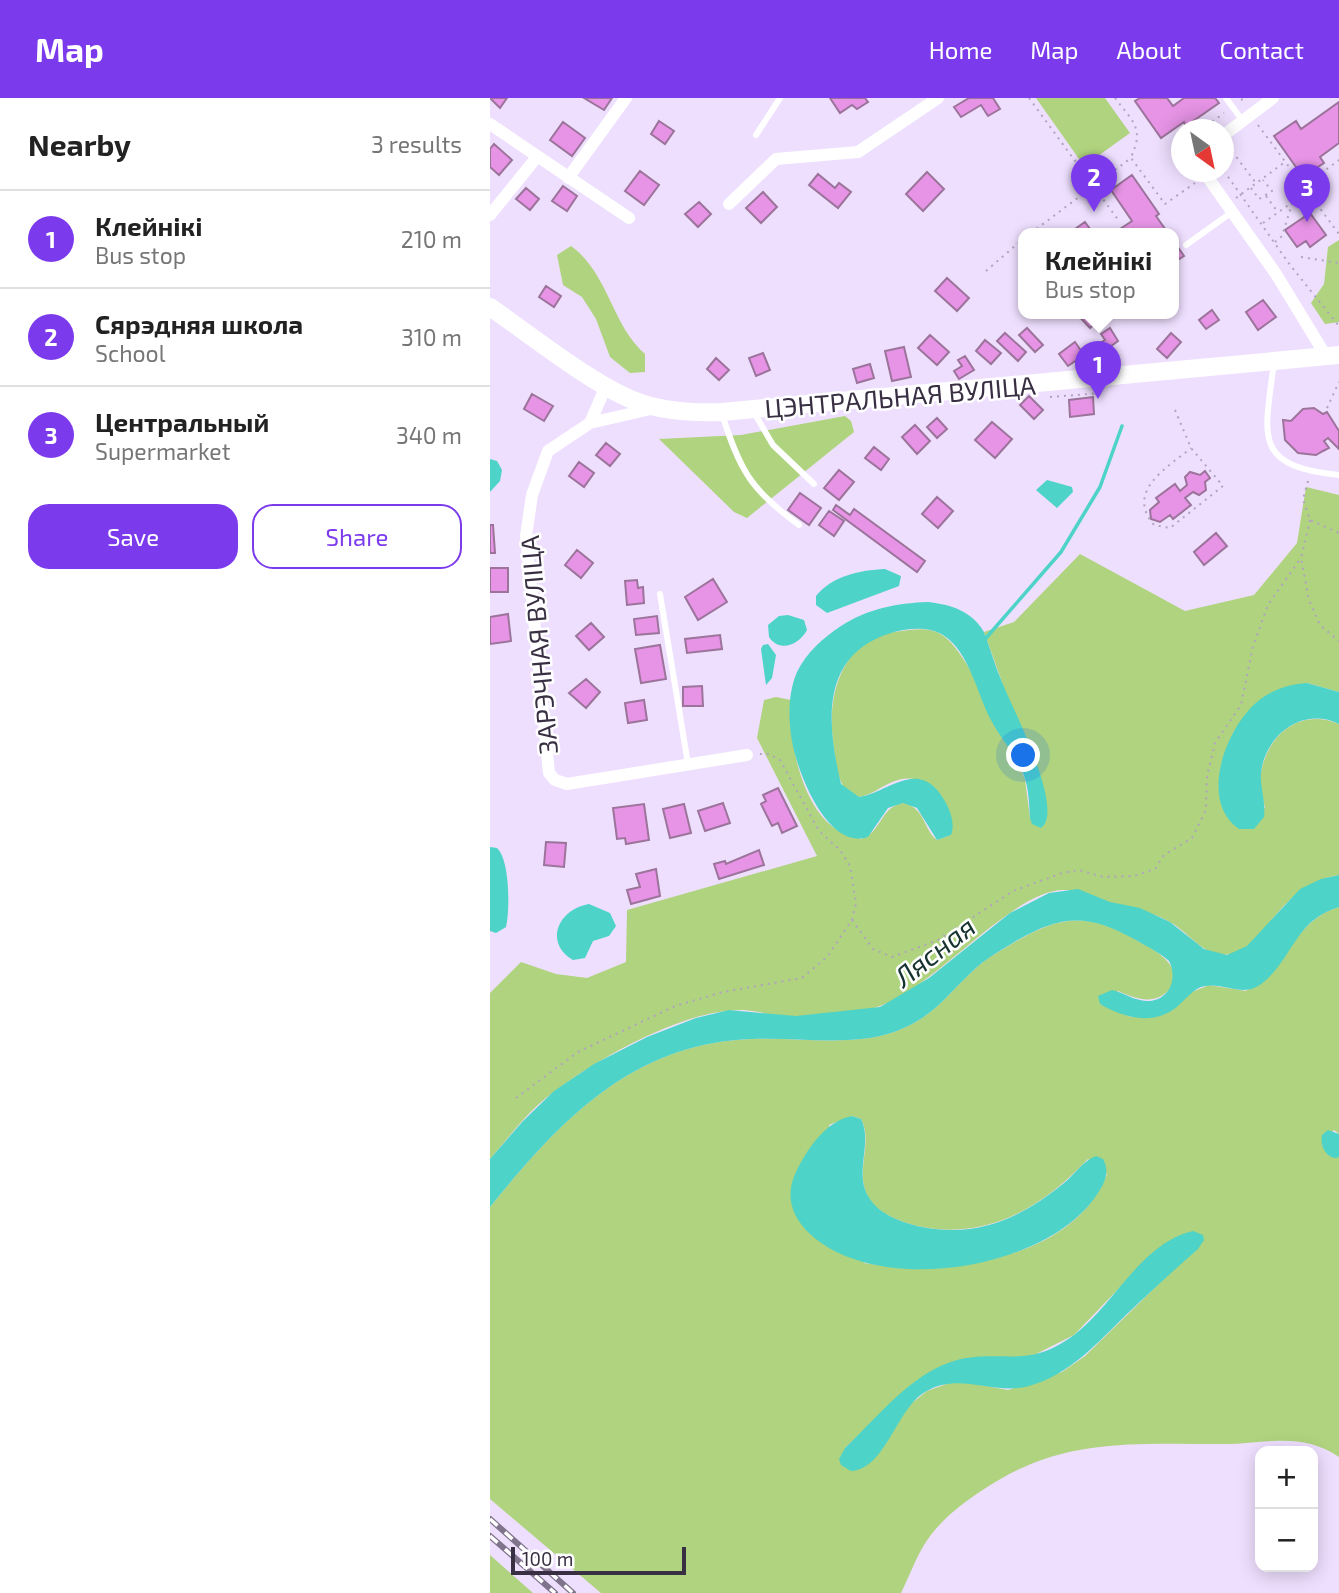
<!DOCTYPE html>
<html lang="en">
<head>
<meta charset="utf-8">
<style>
  body { margin:0; font-family:"Exo 2",sans-serif; background:#f6f6f6; color:#222 }
  .controls { position:absolute; right:21px; bottom:21px; display:grid; overflow:hidden; border-radius:14px; box-shadow:0 4px 18px #0003 }
  .controls button { width:63px; height:63px; display:grid; place-items:center; padding:0; border:0; border-bottom:2px solid #e0e0e0; background:#fff; color:#222; font:35px sans-serif }
  .compass { position:absolute; left:681px; top:21px; width:63px; height:63px; border-radius:50%; background:#fff; box-shadow:0 4px 18px #0003; rotate:147deg }
  .scale { position:absolute; left:21px; bottom:18px; width:175px; box-sizing:border-box; padding-left:7px; border:4px solid #392f43; border-top:0; font-size:19px; line-height:24px; white-space:nowrap; color:#392f43; -webkit-text-stroke:5px #fff; paint-order:stroke }
  .you { position:absolute; left:534px; top:658px; width:24px; height:24px; margin:-18px; border:5px solid #fff; border-radius:50%; background:#1a73e8; box-shadow:0 0 0 10px #1a73e833 }
  .badge { display:grid; place-items:center; width:46px; height:46px; border-radius:50%; background:#7c3aed; color:#fff; font-size:23px; font-weight:700 }
  .pin { position:absolute; translate:-50% -58px; filter:drop-shadow(0 2px 4px #0008) }
  .pin::after { content:''; position:absolute; top:37px; width:24px; height:21px; background:inherit; clip-path:polygon(0 0,100% 0,50% 100%) }
  .popup { position:absolute; left:528px; top:130px; width:161px; height:91px; box-sizing:border-box; display:grid; place-content:center; border-radius:14px; background:#fff; filter:drop-shadow(0 2px 5px #0005); font-size:23px; white-space:nowrap; color:#767676 }
  .popup b { font-size:26px; color:#222 }
  .popup::after { content:''; position:absolute; left:50%; top:100%; margin-left:-14px; border:14px solid transparent; border-top-color:#fff }
  .list { margin:0; padding:0; list-style:none }
  h2 { display:flex; justify-content:space-between; align-items:center; height:91px; margin:0; padding:0 28px; font-size:30px }
  h2 small { font-size:23px; font-weight:400; color:#767676 }
  .list li { display:grid; grid-template-columns:46px 1fr auto; gap:21px; align-items:center; box-sizing:border-box; height:98px; padding:0 28px; border-top:2px solid #e0e0e0 }
  .list b { display:block; font-size:26px; white-space:nowrap }
  .list p { margin:0; font-size:23px; white-space:nowrap; color:#767676 }
  .list em { font-size:23px; font-style:normal; color:#767676 }
  .actions { display:flex; gap:14px; padding:21px 28px }
  .actions a { flex:1; padding:16px 0; border:2px solid #7c3aed; border-radius:21px; text-align:center; font-size:24px; color:#7c3aed }
  .actions .main { background:#7c3aed; color:#fff }
  .map { position:relative; flex:none; width:849px; height:1495px; overflow:hidden }
  header { display:flex; align-items:center; gap:42px; box-sizing:border-box; height:98px; padding:0 35px; background:#7c3aed; color:#fff }
  header strong { font-size:33px }
  nav { display:flex; gap:38px; margin-inline-start:auto; font-size:24px }
  main { display:flex }
  aside { flex:1; background:#fff }
  .map>svg:first-child { display:block }
  .green { fill:#afd37e; fill-rule:evenodd }
  .water { fill:#4dd3c8 }
  .lines { fill:none; stroke-linecap:round; stroke-linejoin:round }
  .stream { stroke:#4dd3c8; stroke-width:3.5 }
  .building { fill:#e794e6; stroke:#9c749b; stroke-width:2 }
  .path { stroke:#b1a4bf; stroke-width:2; stroke-dasharray:2 5; stroke-linecap:butt }
  .lane { stroke:#fff; stroke-width:6 }
  .street { stroke:#fff; stroke-width:12 }
  .secondary { stroke:#fff; stroke-width:18 }
  .rail-casing { stroke:#80748c; stroke-width:6 }
  .rail { stroke:#fff; stroke-width:3.5; stroke-dasharray:10; stroke-linecap:butt }
  .labels { text-anchor:middle; dominant-baseline:central; stroke-width:5; stroke-linejoin:round; paint-order:stroke }
  .street-label { font-size:26px; fill:#392f43; stroke:#fff }
  .water-label { font-size:28px; font-style:italic; fill:#15322f; stroke:#fff }
</style>
</head>
<body>
<header>
<strong>Map</strong>
<nav><a>Home</a><a>Map</a><a>About</a><a>Contact</a></nav>
</header>
<main>
<aside>
<h2>Nearby<small>3 results</small></h2>
<ul class="list">
<li><span class="badge">1</span><div><b>Клейнікі</b><p>Bus stop</p></div><em>210 m</em></li>
<li><span class="badge">2</span><div><b>Сярэдняя школа</b><p>School</p></div><em>310 m</em></li>
<li><span class="badge">3</span><div><b>Центральный</b><p>Supermarket</p></div><em>340 m</em></li>
</ul>
<div class="actions"><a class="main">Save</a><a>Share</a></div>
</aside>
<div class="map">
<svg width="849" height="1495" viewBox="0 0 849 1495">
  <rect width="100%" height="100%" fill="#eedffe"/>
  <!-- green -->
  <path class="green" d="M546,0H615L640,35L594,68Z
    M849,142V224L835,226L821,205L834,186L838,149Z
    M81,148C119,176 121,226 155,256V274L140,275L120,259L106,221L92,199L73,187L67,157Z
    M355,318L361,323L364,334L257,420L244,414L169,341L251,337Z
    M816,389L849,397V594L817,585L744,633L732,665L730,696L775,710C772,696 768,681 773,666C783,631 815,611 849,626V777C788,787 775,850 741,856C713,861 699,833 678,823C660,813 641,810 622,805C604,799 592,791 572,792C521,794 445,889 390,908C362,919 320,920 290,918C278,916 266,913 253,912C193,910 94,967 49,1006C31,1022 16,1043 0,1061V895L31,864L66,876L97,880L136,864L137,812L327,758L267,640L274,602L286,599L301,602C298,641 311,708 346,731C353,736 363,738 371,741C392,734 390,709 413,705C436,710 432,730 447,742L461,737C448,708 441,667 400,685C389,690 381,697 369,699L356,692C347,681 346,665 344,651C336,600 349,540 411,533C425,531 440,529 452,537C476,551 513,636 528,664L535,681L540,720L551,730L512,584L494,534L524,524L590,456L695,513L764,497L807,445Z
    M849,809V1036L844,1032L832,1046L838,1057L849,1059V1359C810,1332 772,1347 731,1346C640,1346 570,1339 491,1393C470,1407 448,1424 434,1447C425,1462 419,1479 411,1495H111L0,1401V1109C70,1023 142,945 262,941C307,939 360,949 404,934C445,919 456,897 486,870C498,859 512,852 525,844C567,819 595,814 639,838C656,848 675,855 684,873L682,889C665,908 649,902 628,893L610,906L641,919L719,887L756,893C769,880 784,868 795,854C811,835 824,816 849,809ZM362,1018L371,1021C384,1045 364,1073 378,1099C388,1116 409,1123 427,1128C496,1143 552,1110 598,1061L617,1076C583,1164 453,1178 374,1165L339,1027ZM678,1177L595,1258L572,1274L518,1292L475,1284H462L437,1293L417,1309L393,1350L374,1369L355,1350L417,1291L449,1269L483,1260L524,1261L544,1257L584,1237L635,1184Z
    M0,1457L43,1495H0Z"/>
  <!-- water -->
  <path class="water" d="M0,361L7,363L12,372L10,383L0,394Z
    M557,382L582,389L583,394L567,410L546,392Z
    M395,471L411,478L409,488L337,515L326,507V498C342,478 370,472 395,471Z
    M438,504C461,507 481,512 494,534C500,550 505,568 512,584C521,607 576,713 551,730L542,726L540,720C539,706 539,691 534,678C527,657 512,643 502,624C487,597 480,554 453,537C439,528 416,530 401,535C329,557 337,627 351,686L369,699C400,694 430,657 456,705C461,715 465,726 461,737L447,742L427,710L413,705L398,710L378,739C337,753 307,673 302,643C298,621 298,595 307,574C317,554 333,540 351,528C377,511 407,505 438,504Z
    M298,517L314,522L317,532C309,547 290,555 279,539L278,527L289,518Z
    M278,546L286,557L282,580L276,587L271,551L273,547Z
    M817,585L849,594V626C813,608 775,637 771,675C770,690 776,704 774,719L764,731H749C708,703 736,630 767,604C781,592 799,586 817,585Z
    M0,749L7,750C20,762 20,812 16,829L6,835L0,833Z
    M849,777V809C806,822 804,857 775,883C754,902 737,884 715,888C704,890 697,900 689,907C666,928 636,921 610,906L608,898L622,892C632,894 640,900 650,902C675,908 690,884 679,863C669,854 656,848 644,841C597,815 571,817 526,843C512,852 498,859 486,870C456,897 445,919 404,934C361,949 307,939 262,941C142,945 70,1023 0,1109V1061L33,1023L64,993L104,966L157,939L206,920L239,912L306,918L390,909L439,880L520,815L559,795L588,791L620,804L650,810L680,824L714,851L737,857L757,848L810,791L831,781Z
    M99,806L120,815L126,828L119,838L103,843L95,860L83,862C53,844 69,811 99,806Z
    M362,1018L371,1021C383,1045 364,1073 378,1098C388,1116 409,1123 427,1128C485,1141 530,1121 574,1085C585,1076 593,1063 606,1058L613,1061C620,1073 615,1084 608,1095C558,1174 380,1201 315,1131C299,1113 296,1093 307,1072C318,1050 336,1023 362,1018Z
    M838,1032L849,1036V1059L846,1060C835,1059 830,1047 832,1037Z
    M703,1133L713,1137L714,1142L708,1151C684,1172 660,1194 637,1216C607,1245 581,1276 539,1288C502,1298 470,1273 435,1294C406,1311 396,1371 361,1373L351,1367L349,1361L355,1350C387,1320 422,1274 467,1262C513,1251 537,1272 584,1237C624,1207 651,1145 703,1133Z"/>
  <g class="lines">
    <!-- stream -->
    <path class="stream" d="M496,540L571,454L610,389L632,328"/>
  </g>
  <!-- building -->
  <path class="building" d="M0,0H17L10,10Z
    M94,0H122L114,12Z
    M340,0H375L378,4L367,11L362,7L350,15Z
    M479,0H503L510,11L498,18L491,7L471,19L464,9Z
    M650,0H677L683,8L694,0H725L729,5L696,28L694,24L671,40L645,3Z
    M849,4V45L830,59L834,65L813,79L784,38L806,23L811,31Z
    M169,23L184,33L175,46L161,36Z
    M73,24L95,40L82,58L60,42Z
    M4,46L22,62L9,77L0,69V51Z
    M150,73L169,87L154,107L135,93Z
    M437,74L454,91L433,113L416,96Z
    M328,76L345,90L349,85L361,94L348,110L319,87Z
    M642,77L669,116L666,118L678,135H624L642,123L621,92Z
    M73,88L87,98L77,113L62,103Z
    M36,90L49,101L40,112L26,101Z
    M273,94L287,109L271,125L256,110Z
    M209,104L221,116L208,129L195,116Z
    M820,115L836,137L820,149L816,143L807,149L795,132Z
    M595,124L603,135H582L581,134Z
    M683,142L694,158L683,165Z
    M457,180L479,200L467,213L445,193Z
    M56,188L71,198L64,209L49,199Z
    M773,202L786,219L768,232L756,214Z
    M722,212L729,222L716,231L709,222Z
    M586,215H611L613,218L600,230Z
    M537,230L553,247L545,254L529,237Z
    M620,230L628,243L613,254L608,246L615,242L611,236Z
    M515,235L536,254L528,263L507,243Z
    M681,235L691,244L677,260L667,251Z
    M440,237L459,254L447,267L428,250Z
    M495,242L511,255L501,266L486,253Z
    M585,244L594,257L578,268L569,256Z
    M414,249L421,279L402,283L395,253Z
    M273,255L280,272L266,278L259,260Z
    M475,258L484,272L469,281L464,273L472,268L468,262Z
    M226,260L239,272L229,282L217,271Z
    M380,266L384,280L367,285L363,271Z
    M42,296L63,308L54,323L34,311Z
    M539,298L553,312L544,321L530,307Z
    M603,299L604,316L580,319L579,302Z
    M824,310L833,316L837,314L849,333V351L838,340L834,343L839,350L833,353L826,357L808,355L795,342L793,322L801,323L813,311Z
    M447,320L457,331L447,340L437,329Z
    M502,324L522,341L505,360L485,342Z
    M425,327L440,343L427,356L412,339Z
    M116,345L130,356L120,368L106,357Z
    M384,349L399,361L391,372L375,360Z
    M89,364L104,375L94,389L79,378Z
    M349,372L364,384L349,402L334,390Z
    M715,373L720,380L715,384L716,392L709,397L703,394L695,400L701,407L683,421L680,417L670,424L661,421L660,412L669,404L666,400L685,386L690,393L697,387L695,379L700,374L710,377Z
    M310,395L331,410L319,427L298,412Z
    M447,399L463,413L448,430L432,416Z
    M346,407L360,417L364,411L435,463L427,474L343,412Z
    M339,413L354,423L344,438L329,427Z
    M0,427H3L5,455H0Z
    M726,435L737,448L714,467L704,454Z
    M87,452L103,465L91,480L75,467Z
    M0,470H18V494H0Z
    M223,481L237,504L208,522L195,499Z
    M147,482L148,490L153,489L154,505L137,507L135,483Z
    M18,516L21,543L0,546V519Z
    M167,518L169,535L146,537L144,521Z
    M101,525L114,539L99,552L86,538Z
    M230,537L232,551L197,555L195,541Z
    M170,547L176,581L151,585L145,551Z
    M96,581L110,594L96,610L79,595Z
    M212,588L213,608H193V589Z
    M154,602L157,622L138,625L135,605Z
    M288,690L307,728L292,735L288,725L282,728L271,706L276,703L273,697Z
    M233,705L240,725L215,733L208,713Z
    M154,706L159,742L136,746L135,740L127,741L123,710Z
    M194,706L201,735L180,740L173,711Z
    M56,744L76,745L74,769L54,767Z
    M269,752L274,767L229,781L224,766L235,763L236,766Z
    M166,771L170,798L141,806L137,792L150,789L146,776Z"/>
  <g class="lines">
    <!-- path -->
    <path class="path" d="M539,0L629,123
      M625,0C642,23 655,30 641,59
      M751,2L755,0
      M768,27L849,136
      M711,32L734,15
      M692,46L683,52L692,65
      M738,48L766,85
      M734,73L800,167L849,228
      M698,74L705,84
      M814,88L849,62
      M761,90L769,101L782,93L773,82
      M776,98L787,113
      M746,100L795,64
      M773,125L817,94
      M541,135L641,60L675,106L705,85
      M785,144L792,138L802,106
      M811,159L849,165
      M496,173L533,141
      M560,299L613,295
      M837,310L849,284
      M685,312L701,350L733,388L680,430L664,427C635,393 677,370 701,350
      M818,383L813,401L820,422L849,435
      M820,422L811,460L819,502L830,527L849,543
      M362,822L383,851L402,859L448,842L523,793L572,775L589,772L613,779L644,778L665,771L674,757L702,740L716,712L717,678L725,645L751,607L763,548L778,507L811,460
      M26,1000L88,954L185,908L233,894L312,880L337,859L362,822L366,805L360,768L350,752L329,733L290,662L279,656H270"/>
    <!-- lane -->
    <path class="lane" d="M736,0L752,22
      M266,37L290,0
      M696,147L742,114
      M784,264C775,338 761,368 849,377
      M263,313L283,347L324,386
      M232,316C250,373 261,392 309,427
      M170,496L198,666"/>
    <!-- street -->
    <path class="street" d="M0,26L139,120
      M734,37L783,0
      M714,74L786,176L836,258
      M78,80L136,0
      M239,106L286,61L368,54L448,0
      M0,117L47,59
      M116,288L100,325L58,353L42,397L36,438L59,675L65,682L77,686L257,657
      M100,325L165,310"/>
    <!-- secondary -->
    <path class="secondary" d="M0,209C41,237 106,290 151,305C177,314 205,315 232,314L849,257"/>
    <defs>
      <path id="rail" d="M0,1421L83,1495
        M0,1438L65,1495"/>
    </defs>
    <!-- rail casing -->
    <use href="#rail" class="rail-casing"/>
    <!-- rail -->
    <use href="#rail" class="rail"/>
  </g>
  <g class="labels">
    <!-- street labels -->
    <g class="street-label">
      <text transform="translate(410 298) rotate(-5)">ЦЭНТРАЛЬНАЯ ВУЛІЦА</text>
      <text transform="translate(48 547) rotate(-95)">ЗАРЭЧНАЯ ВУЛІЦА</text>
    </g>
    <!-- water labels -->
    <g class="water-label">
      <text transform="translate(444 853) rotate(-38)">Лясная</text>
    </g>
  </g>
</svg>
<div class="controls">
<button>+</button>
<button>−</button>
</div>
<svg class="compass" viewBox="-18 -18 36 36"><path d="M0-13l5 13h-10z" fill="#e53935"/><path d="M0 13l5-13h-10z" fill="#767676"/></svg>
<div class="scale">100 m</div>
<div class="you"></div>
<div class="pin badge" style="left:608px;top:301px">1</div>
<div class="popup"><b>Клейнікі</b>Bus stop</div>
<div class="pin badge" style="left:604px;top:114px">2</div>
<div class="pin badge" style="left:817px;top:124px">3</div>
</div>
</main>
</body>
</html>
